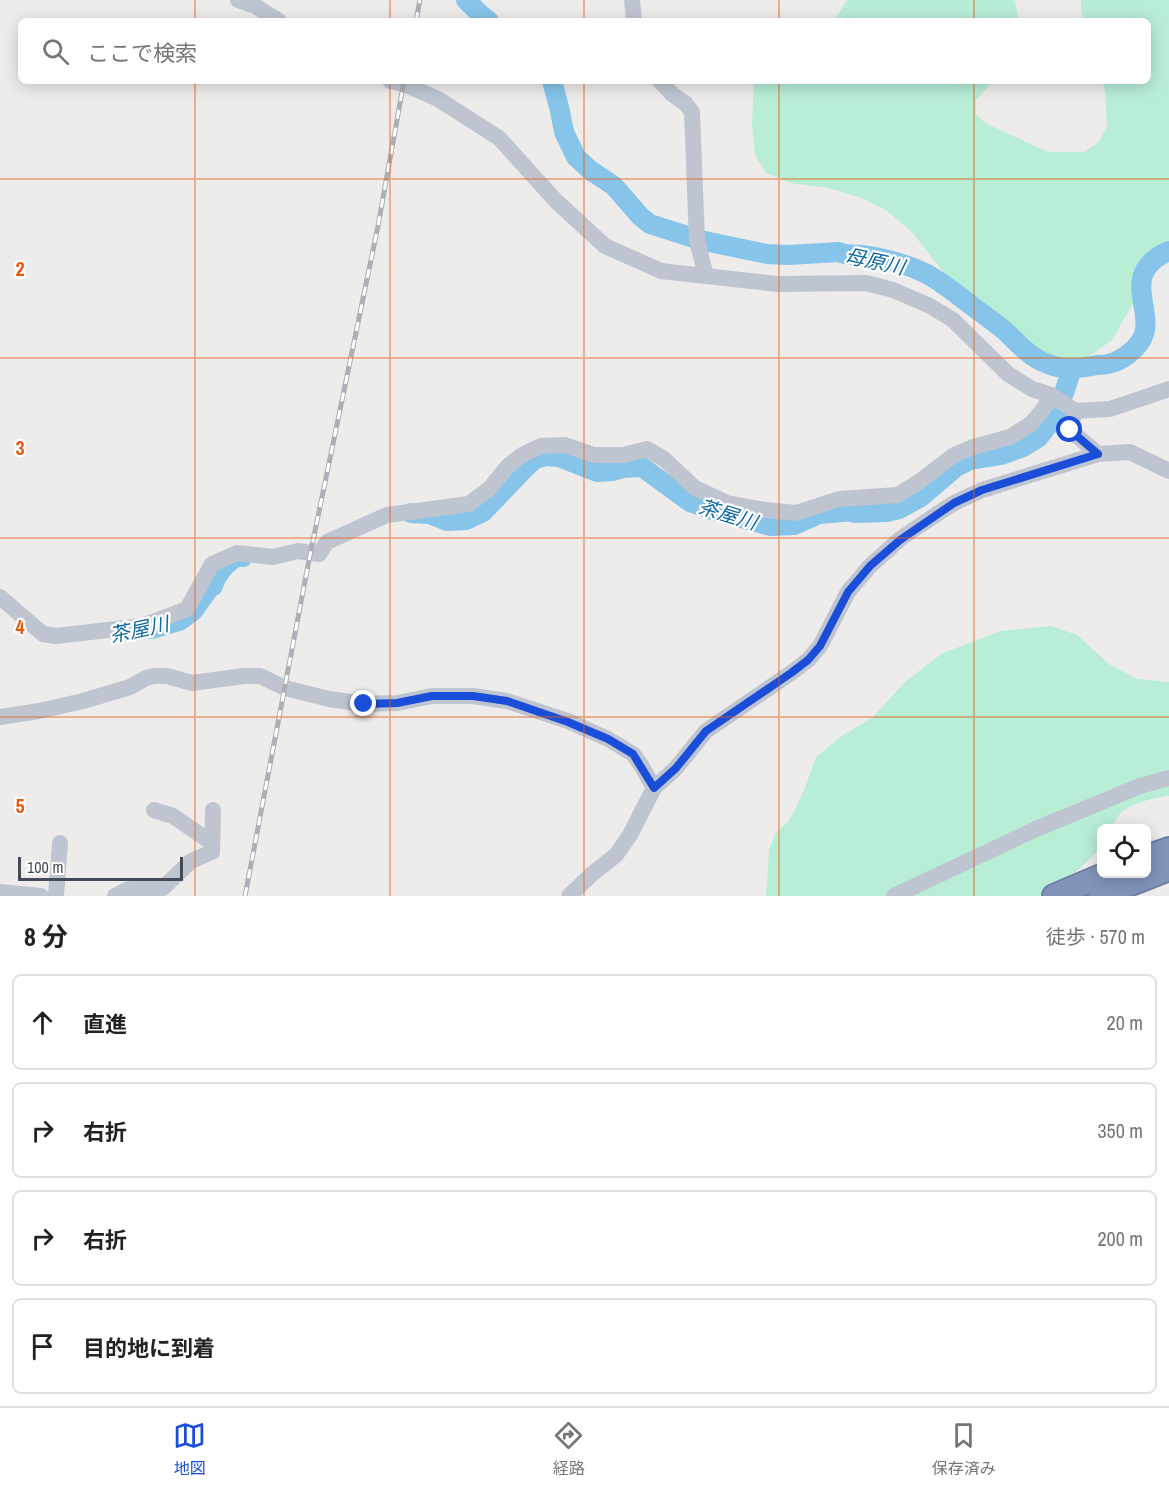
<!DOCTYPE html>
<html lang="ja">
<head>
<meta charset="utf-8">
<style>
  body { margin:0; font-family:"Archivo Narrow","Noto Sans JP",sans-serif; background:#f6f6f6; color:#222 }
  .controls { position:absolute; right:18px; bottom:18px; display:grid; overflow:hidden; border-radius:9px; box-shadow:0 3px 15px #0003 }
  .controls button { width:54px; height:54px; display:grid; place-items:center; padding:0; border:0; border-bottom:2px solid #e0e0e0; background:#fff; color:#222; font:30px sans-serif }
  .scale { position:absolute; left:18px; bottom:15px; width:165px; box-sizing:border-box; padding-left:6px; border:3px solid #444b58; border-top:0; font-size:16px; line-height:21px; white-space:nowrap; color:#444b58; -webkit-text-stroke:4px #fff; paint-order:stroke }
  .stop { position:absolute; width:18px; height:18px; margin:-14px; border:4px solid #1b4ed8; border-radius:50%; background:#fff }
  .stop.end { background:#1b4ed8; border-color:#fff; box-shadow:0 2px 6px #0008 }
  .list { margin:0; padding:0; list-style:none }
  h2 { display:flex; justify-content:space-between; align-items:center; height:78px; margin:0; padding:0 24px; font-size:26px }
  h2 small { font-size:20px; font-weight:400; color:#767676 }
  .list li { display:grid; grid-template-columns:39px 1fr auto; gap:18px; align-items:center; box-sizing:border-box; height:96px; margin:0 12px 12px; padding:0 12px; border:2px solid #e0e0e0; border-radius:9px }
  .list b { display:block; font-size:22px; white-space:nowrap }
  .list em { font-size:20px; font-style:normal; color:#767676 }
  .icon { flex:none; width:33px; height:33px; fill:none; stroke:currentColor; stroke-width:2; stroke-linecap:round; stroke-linejoin:round }
  .map { position:relative; flex:none; width:1169px; height:896px; overflow:hidden }
  .search { position:absolute; background:#fff; box-shadow:0 3px 15px #0003; left:18px; right:18px; top:18px; height:66px; display:flex; align-items:center; gap:15px; box-sizing:border-box; padding:0 21px; border-radius:9px; color:#767676; font-size:22px }
  .sheet { height:510px; background:#fff }
  nav { display:flex; justify-content:space-around; align-items:center; box-sizing:border-box; height:84px; border-top:2px solid #e0e0e0; background:#fff; font-size:16px; color:#767676 }
  nav a { display:grid; justify-items:center; gap:3px }
  nav .on { color:#1b4ed8 }
  .map>svg:first-child { display:block }
  .green { fill:#b8edd6 }
  .lines { fill:none; stroke-linecap:round; stroke-linejoin:round }
  .river { stroke:#86c4e9; stroke-width:20 }
  .highway-casing { stroke:#6e7fa6; stroke-width:26 }
  .minor { stroke:#bec5d1; stroke-width:16 }
  .highway { stroke:#8394ba; stroke-width:22 }
  .rail-casing { stroke:#adafb6; stroke-width:5 }
  .rail { stroke:#fff; stroke-width:3; stroke-dasharray:9; stroke-linecap:butt }
  .route { stroke:#1b4ed8; stroke-width:8 }
  .grid { fill:none; stroke:#e8590c; stroke-width:1.5; stroke-opacity:0.55 }
  .labels { text-anchor:middle; dominant-baseline:central; stroke-width:4.5; stroke-linejoin:round; paint-order:stroke }
  .water-label { font-size:20px; font-style:italic; fill:#0e69a1; stroke:#fff }
  .grid-label { font-size:20px; text-anchor:middle; font-weight:bold; fill:#e8590c; stroke:#fff; stroke-width:4.5; stroke-linejoin:round; paint-order:stroke }
</style>
</head>
<body>
<div class="map">
<svg width="1169" height="896" viewBox="0 0 1169 896">
  <rect width="100%" height="100%" fill="#eeebeb"/>
  <!-- green -->
  <path class="green" d="M847,0H1015L1019,21H834Z
    M1081,0H1169V240L1112,340L1084,360L1063,363L1028,351L970,306L912,232L886,210L861,198L829,188L791,183L766,173L755,155L752,124L754,82L993,81L976,100V114L985,123L1048,152H1084L1098,143L1107,126L1105,91L1102,81H1148V21H1084L1081,8Z
    M1051,626L1077,635L1109,664L1137,679L1169,682V796C1157,796 1126,805 1119,815C1116,819 1114,824 1111,828H1102L1101,848L1051,896H766L769,850L775,834L788,822L797,806L806,785L816,757L843,735L872,718L905,682L941,654L1000,631Z"/>
  <g class="lines">
    <!-- river -->
    <path class="river" d="M466,0L481,15L489,21
      M552,81L560,111L564,132L576,157L590,170L614,186L640,216L650,224L700,240L767,254L788,255L839,252C846,256 854,254 862,255C884,258 907,264 927,274C943,283 958,295 972,306C983,314 994,322 1005,331C1018,343 1030,358 1048,364C1064,371 1081,368 1097,365C1101,365 1106,365 1111,363C1121,361 1134,351 1140,342C1160,314 1115,275 1169,251
      M411,513L430,514L447,521L466,520L483,512L526,467L535,459L546,456L559,457L597,472L612,471L623,468L642,467L690,502L718,512L753,521L770,526L794,525L819,514L854,511L855,513L887,512L899,509L921,497L956,467L970,460L1001,455L1023,447L1038,438L1052,420L1054,414L1058,410L1072,369
      M152,629L179,621L193,611L210,587L213,586C217,572 225,565 237,556L243,557"/>
    <defs>
      <path id="highway" d="M1146,857L1169,849
        M1054,896L1106,874
        M1100,896L1169,869"/>
    </defs>
    <!-- highway casing -->
    <use href="#highway" class="highway-casing"/>
    <!-- minor -->
    <path class="minor" d="M238,0L255,6L279,21
      M632,0L634,21
      M390,81L404,84L438,99L499,138L556,201L605,246L661,271L777,284L866,283L893,290L930,306L953,320L1008,374L1032,389L1051,395L1075,411L1110,409L1169,389
      M660,81L672,94L686,104L692,112L697,241L706,276
      M1075,411L1070,430L1098,454
      M0,597L43,634L56,636L142,626L187,609L212,564L237,553L273,557L298,551L319,554L327,542L387,515L469,504L489,489L508,466L522,455L541,446L565,445L594,455H623L647,449L664,459L695,488L727,503L765,510L796,513L839,499L898,495L920,481L954,455L973,447L1010,437L1032,423L1044,408L1051,395
      M0,717L39,711L83,701L130,687L146,678L154,676H167L192,683L244,676H260L285,688L329,699L364,704L397,703L432,696H473L507,701L568,721L608,739L633,754L641,765L654,788
      M154,810L173,816L212,843
      M0,892L41,896
      M56,896L60,843
      M115,896L129,889L163,888L191,861L212,852L213,810
      M569,896L592,874L616,855L630,835L654,788L676,768L706,731L791,673L808,660L820,646L848,592L870,566L900,539L928,520L954,503L982,490L1098,454L1130,452L1169,471
      M894,896L1036,829L1140,786L1169,778"/>
    <!-- highway -->
    <use href="#highway" class="highway"/>
    <defs>
      <path id="rail" d="M416,21L420,0
        M245,896L309,560L378,226L404,81"/>
    </defs>
    <!-- rail casing -->
    <use href="#rail" class="rail-casing"/>
    <!-- rail -->
    <use href="#rail" class="rail"/>
  </g>
  <g class="lines">
    <!-- route -->
    <path class="route" d="M364,704L397,703L432,696H473L507,701L568,722L608,739L633,754L654,788L676,768L706,731L791,673L808,660L820,646L848,592L870,566L900,540L954,503L982,490L1098,454L1070,430"/>
  </g>
  <!-- grid -->
  <path class="grid" d="M195,0V21M390,0V21M584,0V21M779,0V21M974,0V21M195,81V896M390,81V896M584,81V896M779,81V896M974,81V896M0,179H1169M0,358H1169M0,538H1169M0,717H1169"/>
  <g class="labels">
    <!-- water labels -->
    <g class="water-label">
      <text transform="translate(875 261) rotate(12)">母原川</text>
      <text transform="translate(728 514) rotate(17)">茶屋川</text>
      <text transform="translate(139 629) rotate(-12)">茶屋川</text>
    </g>
  </g>
  <g class="grid-label">
    <text x="20" y="276">2</text>
    <text x="20" y="455">3</text>
    <text x="20" y="634">4</text>
    <text x="20" y="813">5</text>
  </g>
</svg>
<div class="controls">
<button><svg class="icon" aria-label="locate" viewBox="0 0 24 24"><circle cx="12" cy="12" r="6"/><path d="M12 2v4M12 18v4M2 12h4M18 12h4"/></svg></button>
</div>
<div class="scale">100 m</div>
<div class="stop" style="left:1070px;top:430px"></div>
<div class="stop end" style="left:364px;top:704px"></div>
<div class="search"><svg class="icon" aria-label="search" viewBox="0 0 24 24"><circle cx="10" cy="10" r="6"/><path d="M15 15l6 6"/></svg>ここで検索</div>
</div>
<section class="sheet">
<h2>8 分<small>徒歩 · 570 m</small></h2>
<ul class="list">
<li><svg class="icon" aria-label="ahead" viewBox="0 0 24 24"><path d="M12 20V5M6 11l6-6 6 6"/></svg><div><b>直進</b></div><em>20 m</em></li>
<li><svg class="icon" aria-label="right" viewBox="0 0 24 24"><path d="M7 20v-9h11M14 6l5 5-5 5"/></svg><div><b>右折</b></div><em>350 m</em></li>
<li><svg class="icon" aria-label="right" viewBox="0 0 24 24"><path d="M7 20v-9h11M14 6l5 5-5 5"/></svg><div><b>右折</b></div><em>200 m</em></li>
<li><svg class="icon" aria-label="arrive" viewBox="0 0 24 24"><path d="M6 21V4h12l-3 4 3 4H6"/></svg><div><b>目的地に到着</b></div></li>
</ul>
</section>
<nav>
<a class="on"><svg class="icon" aria-label="map" viewBox="0 0 24 24"><path d="M3 6l6-2 6 2 6-2v14l-6 2-6-2-6 2zM9 4v14M15 6v14"/></svg>地図</a>
<a><svg class="icon" aria-label="directions" viewBox="0 0 24 24"><path d="M12 3l9 9-9 9-9-9zM9 14v-3h6M13 9l2 2-2 2"/></svg>経路</a>
<a><svg class="icon" aria-label="saved" viewBox="0 0 24 24"><path d="M7 4h10v16l-5-4-5 4z"/></svg>保存済み</a>
</nav>
</body>
</html>
